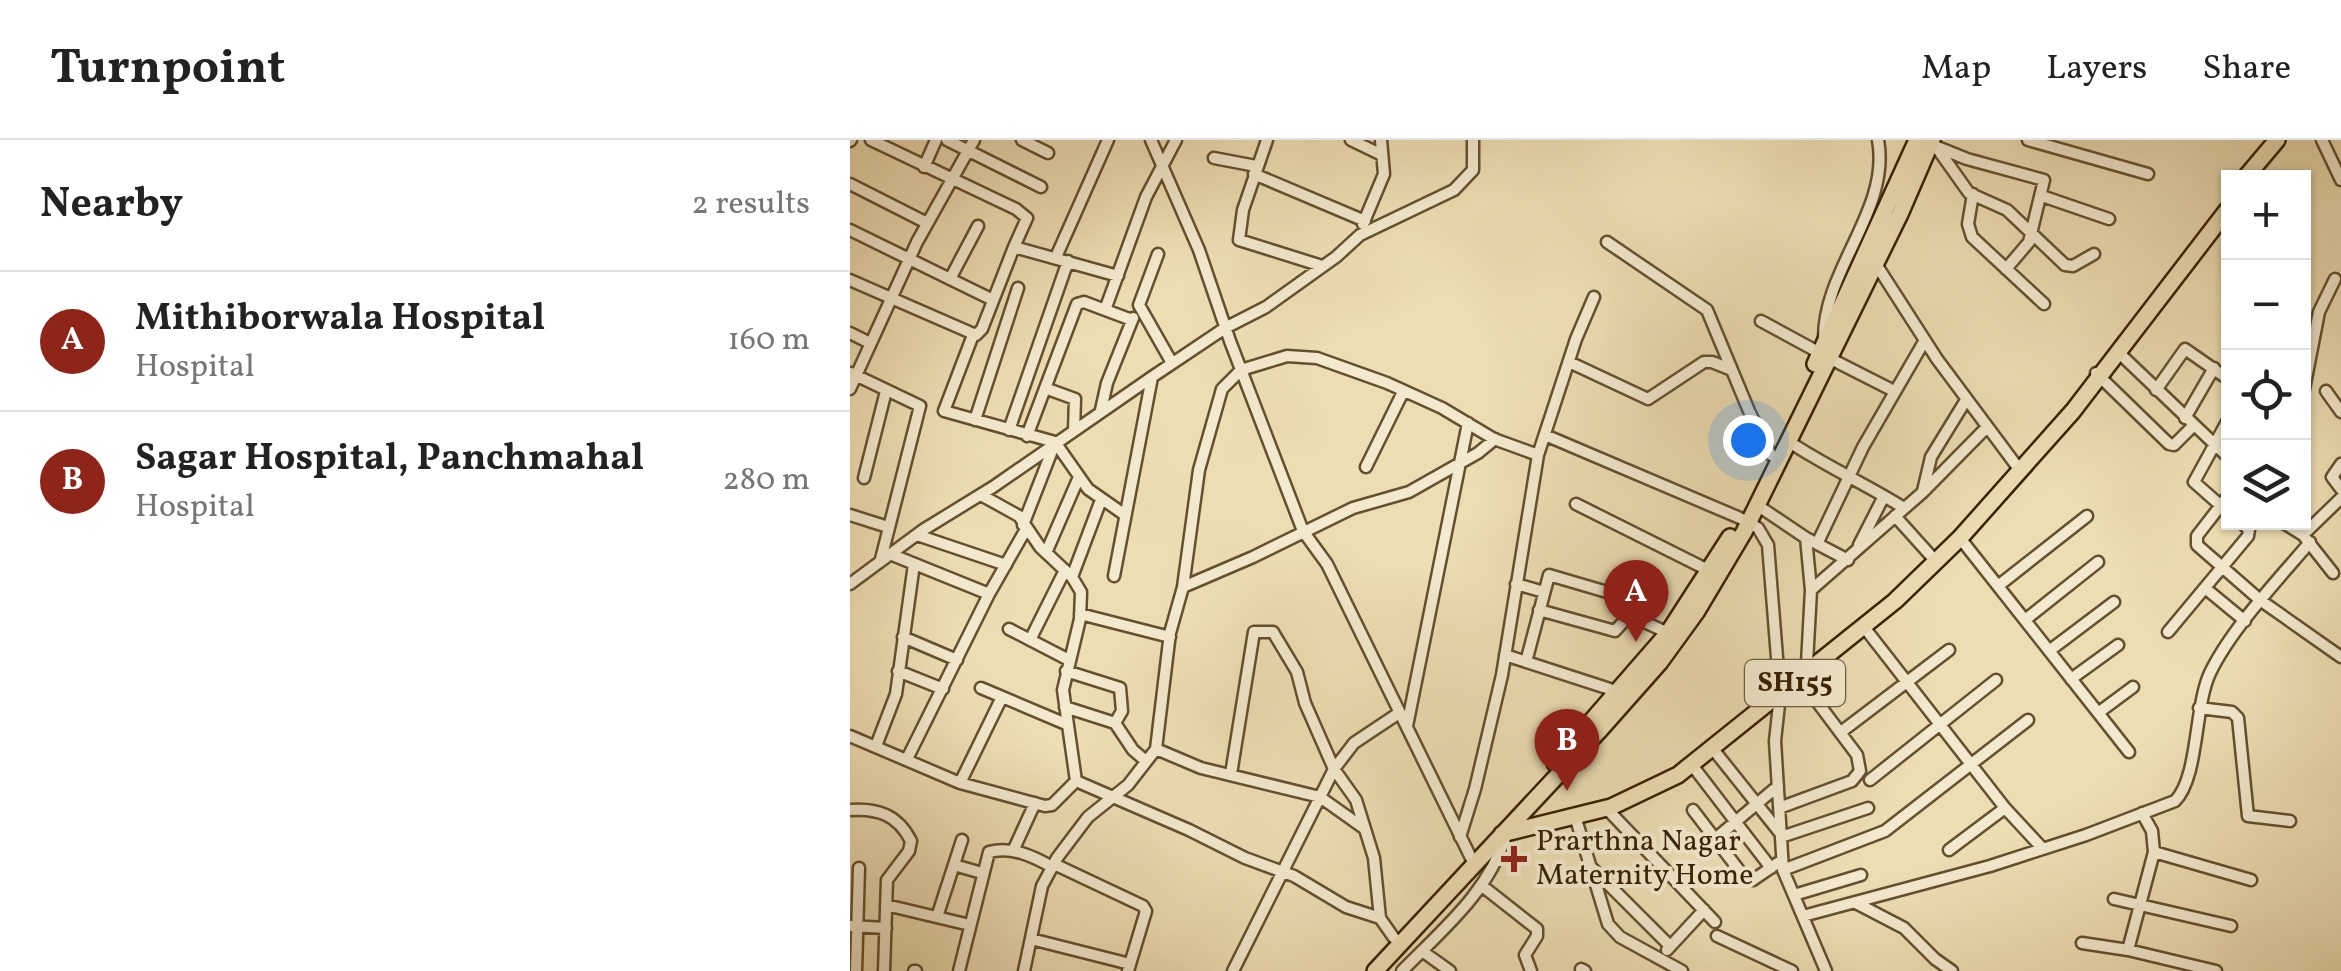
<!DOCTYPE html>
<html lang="en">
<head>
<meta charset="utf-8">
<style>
  body { margin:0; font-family:Vollkorn,serif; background:#f2f2f2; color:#222 }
  .controls { position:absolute; right:30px; top:30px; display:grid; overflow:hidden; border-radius:0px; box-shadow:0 2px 8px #0004 }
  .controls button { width:90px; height:90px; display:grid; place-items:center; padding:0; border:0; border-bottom:2px solid #e0e0e0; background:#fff; color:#222; font:50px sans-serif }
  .you { position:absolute; left:898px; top:300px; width:35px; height:35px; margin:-25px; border:8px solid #fff; border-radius:50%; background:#1a73e8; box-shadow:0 0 0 15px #1a73e833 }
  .badge { display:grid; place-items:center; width:65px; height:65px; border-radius:50%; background:#8f2418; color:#fff; font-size:32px; font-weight:700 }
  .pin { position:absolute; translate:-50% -82px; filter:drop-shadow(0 2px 5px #0008) }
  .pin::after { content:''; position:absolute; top:52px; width:35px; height:30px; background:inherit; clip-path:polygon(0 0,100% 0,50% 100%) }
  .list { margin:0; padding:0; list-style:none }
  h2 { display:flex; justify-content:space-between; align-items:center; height:130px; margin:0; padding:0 40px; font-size:42px }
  h2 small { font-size:32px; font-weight:400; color:#767676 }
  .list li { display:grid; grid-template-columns:65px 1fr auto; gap:30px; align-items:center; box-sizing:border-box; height:140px; padding:0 40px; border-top:2px solid #e0e0e0 }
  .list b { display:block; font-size:38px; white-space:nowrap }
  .list p { margin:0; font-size:32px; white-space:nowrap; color:#767676 }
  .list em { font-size:32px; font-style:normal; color:#767676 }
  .icon { flex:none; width:55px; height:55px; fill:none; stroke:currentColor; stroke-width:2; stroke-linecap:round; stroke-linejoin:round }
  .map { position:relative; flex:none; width:1491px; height:831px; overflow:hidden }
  header { display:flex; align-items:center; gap:60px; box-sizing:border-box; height:140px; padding:0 50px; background:#fff; border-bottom:2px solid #e0e0e0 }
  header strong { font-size:48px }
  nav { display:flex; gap:55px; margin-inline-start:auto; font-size:35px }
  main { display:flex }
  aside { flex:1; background:#fff }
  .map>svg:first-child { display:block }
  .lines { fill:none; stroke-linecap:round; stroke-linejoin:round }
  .street-casing { stroke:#64502d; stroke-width:15 }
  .primary-casing { stroke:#372100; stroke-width:20 }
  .street { stroke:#f3e9ce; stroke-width:10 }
  .primary { stroke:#edddb3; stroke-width:15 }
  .poi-dot { fill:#8f2418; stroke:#f3e9ce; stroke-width:4 }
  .labels { text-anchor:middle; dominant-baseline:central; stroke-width:8; stroke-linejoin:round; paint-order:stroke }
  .shield { fill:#f3e9ce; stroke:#6f5d3e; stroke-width:2.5 }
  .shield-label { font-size:28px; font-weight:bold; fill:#372100 }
  .poi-label { font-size:30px; fill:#372100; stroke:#f3e9ce; text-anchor:start }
</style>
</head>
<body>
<header>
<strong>Turnpoint</strong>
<nav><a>Map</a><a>Layers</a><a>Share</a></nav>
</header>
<main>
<aside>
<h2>Nearby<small>2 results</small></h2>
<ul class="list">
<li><span class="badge">A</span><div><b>Mithiborwala Hospital</b><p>Hospital</p></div><em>160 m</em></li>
<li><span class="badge">B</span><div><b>Sagar Hospital, Panchmahal</b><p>Hospital</p></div><em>280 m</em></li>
</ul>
</aside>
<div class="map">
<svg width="1491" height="831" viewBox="0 0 1491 831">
  <rect width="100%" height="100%" fill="#edddb3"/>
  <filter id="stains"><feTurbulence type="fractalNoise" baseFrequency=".002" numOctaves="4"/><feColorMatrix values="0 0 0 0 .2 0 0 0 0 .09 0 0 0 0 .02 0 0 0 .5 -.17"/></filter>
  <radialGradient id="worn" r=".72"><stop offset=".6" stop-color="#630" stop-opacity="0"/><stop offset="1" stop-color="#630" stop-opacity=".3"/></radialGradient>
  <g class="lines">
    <defs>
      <path id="street" d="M21,0L166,69L177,78L164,107L268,136
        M97,0L191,47
        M172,0L198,13
        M301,0L349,110L380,201L453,391L477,424L624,724
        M417,0L393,70L389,100L472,126
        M501,0L532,15
        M1178,0L1298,34
        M1472,0L1491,40
        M0,1L1,0
        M1075,2L1117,19L1194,40L1179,102L1156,129
        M1087,8L1119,53L1157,70L1215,125L1223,126L1244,114
        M364,18L406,26
        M74,27L86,0
        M404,34L515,81
        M0,44L77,83
        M1123,54L1118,84L1122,97L1194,164
        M1192,56L1259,79
        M513,84L534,34L531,0
        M0,90L143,160
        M757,102L857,170L899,271L921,315
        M308,114L289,165L322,223
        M206,117L258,0
        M1024,121L1087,219L1166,325
        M100,139L128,86
        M0,140L126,195L132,189L164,107
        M255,170L296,57L326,0
        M911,181L970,213
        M0,193L20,203
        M123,195L94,271L205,302L238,349L275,375
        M974,199C973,129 1041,70 1028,0
        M1267,211L1378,317
        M979,218L1044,251
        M719,222L798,259L854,222H862L882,230
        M1,233L70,266L31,419
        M1246,233L1319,304L1324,305L1343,286
        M195,248L225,259L224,290
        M0,249L67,102L124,0
        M1454,249L1469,172L1485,139
        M1306,250L1335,209L1378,239
        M1476,251L1491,272
        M251,270L257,243L283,178
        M1335,278L1364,228
        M125,280L168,148
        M1378,280L1344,342L1378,372
        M159,290L218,121
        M695,295L890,378L908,388L918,405L930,555L925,601L933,730L976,831
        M177,296L227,164L234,162L282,180
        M938,301C975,326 1016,344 1054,368
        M1491,324L1482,337L1491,349
        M516,327L553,252
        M14,338L36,251
        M1073,351L1081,317L1116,260
        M131,355L169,376L190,407L222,437L231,452L230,479L213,550L226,641L339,690L395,718L444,736L496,767L530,778
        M1378,356L1347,396V405L1410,460L1491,517
        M726,364L860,431
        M907,365L956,398L998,420
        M0,375L38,387
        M1045,376L1081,416
        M1432,382L1453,395L1483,433
        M173,385L205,303
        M67,395L156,425
        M1453,395L1491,358
        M956,398L961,450L957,523
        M1110,398L1279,612
        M967,404L1013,307L1075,200
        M1009,405L1034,356
        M196,413L229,337
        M40,414L139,454
        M264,436L302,237
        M222,437L251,360
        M0,444L73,390L143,347L302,237L375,188L416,167L486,117L510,95L604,50L623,30V0
        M666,444L694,452
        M1148,446L1237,376
        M333,447L403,417L503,368L559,352L628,313L645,299
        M1355,448L1395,481
        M961,450L1073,352L1136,288
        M689,470L765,491L783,471
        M230,474L320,497
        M1175,480L1248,422
        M1014,487L1155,668L1193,709
        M159,489L219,520
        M1318,492L1398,396L1399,390L1391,382
        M53,497L107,520
        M180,500L215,430
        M1199,511L1264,462
        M655,515L769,552
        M676,522L699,435L781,459L786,478L818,493
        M48,531L93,549
        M1221,539L1268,505
        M131,548L216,584
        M215,567L265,583L272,571L270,548L216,531
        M1349,568L1382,572L1388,578L1398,676L1440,681
        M1248,573L1283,547
        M265,583L283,610L296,621
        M557,586L618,283
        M991,592L1099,510
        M0,596L110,643L195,666L202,665L226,641
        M26,606L46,554L64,424
        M306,609L351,628L470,657L515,689
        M863,609L930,693
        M57,619L139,454L176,389
        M842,625L921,728
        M381,634L404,492H423L447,532L455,563L484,629L506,660L524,718L530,778L544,798
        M1020,640L1146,540
        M110,643L152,557
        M756,668L865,782
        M929,668L1002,641L1010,631L1007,615L950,539
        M0,670C28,668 48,675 61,701L59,711L37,740L34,831
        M843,670L895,738L903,740L932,720
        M725,676L758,784L770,797L832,831
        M610,697L625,649L652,535L688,315L726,199L744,157
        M931,697L1018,668
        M865,699L928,646
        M1099,710L1155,668
        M163,711L185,663
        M1304,712L1401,740
        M204,724L293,766L296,771L278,831
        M104,725L132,733
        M740,726L820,806
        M933,730L1035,691L1178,580
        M631,745L687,789V796L675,815L681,831
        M944,755L1011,735
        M1264,759L1381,786
        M1006,763L1054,788L1085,819L1102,831
        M36,765L120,785
        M953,776L1140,726L1236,695L1325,661C1349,637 1344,567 1360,533C1381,489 1428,440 1460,402
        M87,777L112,700
        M0,786L36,788
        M867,796L942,831
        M181,799L280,824
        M1232,803L1278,810L1366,831
        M817,810L854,770
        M1278,810L1304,712L1302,691L1292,673
        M572,811L600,831
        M731,829L735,831
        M6,831L9,728
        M64,831H66
        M109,831L139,712C161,706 183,716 202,727
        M174,831L192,746L207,718L238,677L278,645L306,609L320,493L333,447L349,330L372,249L391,230L437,216L467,218L537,243L592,268L644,299L688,315
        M383,831L484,629L504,603L549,573
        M552,831C592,790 639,752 656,695"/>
      <path id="primary" d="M1395,38L1427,0
        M965,224L1067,0
        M705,623L818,493L880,397
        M652,694L761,667L828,635L1045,461L1110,398L1223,271L1378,69
        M525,831L748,592L810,522L847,471L894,392L1050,74L1082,0"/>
    </defs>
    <!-- street casing -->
    <use href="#street" class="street-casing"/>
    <!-- primary casing -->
    <use href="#primary" class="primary-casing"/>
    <!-- street -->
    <use href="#street" class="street"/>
    <!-- primary -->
    <use href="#primary" class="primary"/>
  </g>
  <!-- markers -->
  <path class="poi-dot" d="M659 704h10v10h10v10h-10v10h-10v-10h-10v-10h10z"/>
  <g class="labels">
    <!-- shield labels -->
    <rect class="shield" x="895" y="520" width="100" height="46" rx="8"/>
    <g class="shield-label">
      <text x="945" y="543">SH155</text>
    </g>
    <!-- poi labels -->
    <g class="poi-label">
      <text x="686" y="702">Prarthna Nagar<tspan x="686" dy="34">Maternity Home</tspan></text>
    </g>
  </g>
  <rect width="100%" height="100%" filter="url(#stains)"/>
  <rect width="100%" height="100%" fill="url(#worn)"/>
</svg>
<div class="controls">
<button>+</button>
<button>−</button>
<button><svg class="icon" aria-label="locate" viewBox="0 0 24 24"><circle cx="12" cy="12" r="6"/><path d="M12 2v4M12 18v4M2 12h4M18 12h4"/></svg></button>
<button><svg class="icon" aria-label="layers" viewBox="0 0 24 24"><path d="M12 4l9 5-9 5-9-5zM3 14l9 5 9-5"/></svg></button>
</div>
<div class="you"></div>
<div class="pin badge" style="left:786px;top:502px">A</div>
<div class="pin badge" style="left:717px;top:651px">B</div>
</div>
</main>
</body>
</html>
